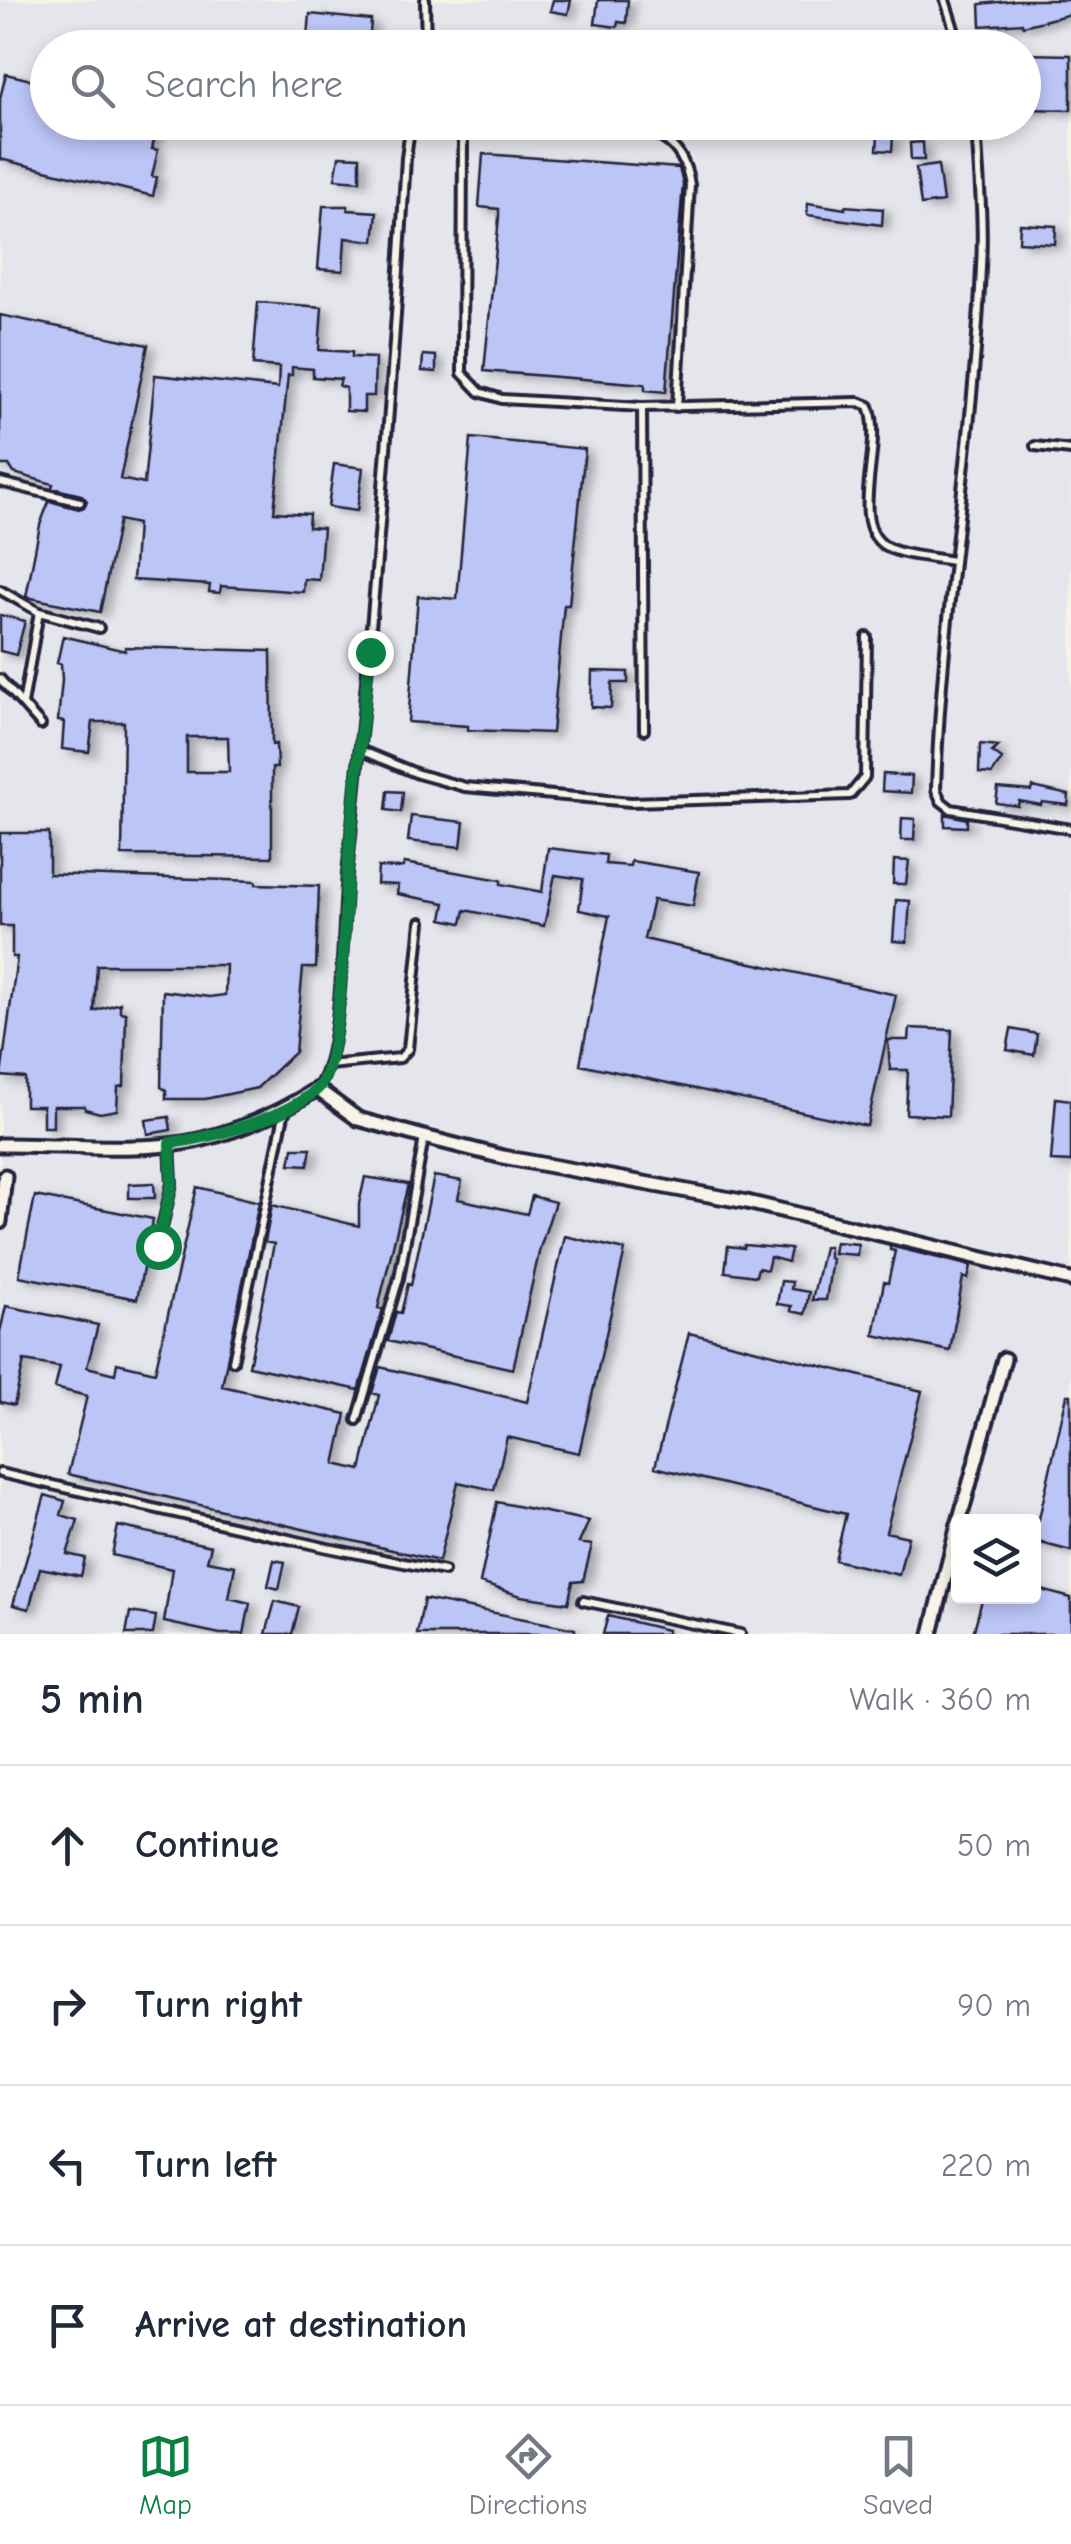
<!DOCTYPE html>
<html lang="en">
<head>
<meta charset="utf-8">
<style>
  body { margin:0; font-family:"Comic Neue",sans-serif; background:#f6f6f7; color:#1f2937 }
  .controls { position:absolute; right:30px; bottom:30px; display:grid; overflow:hidden; border-radius:10px; box-shadow:0 5px 15px #0003 }
  .controls button { width:90px; height:90px; display:grid; place-items:center; padding:0; border:0; border-bottom:2px solid #e0e1e3; background:#fff; color:#1f2937; font:50px sans-serif }
  .stop { position:absolute; width:30px; height:30px; margin:-22px; border:8px solid #0b8043; border-radius:50%; background:#fff }
  .stop.end { background:#0b8043; border-color:#fff; box-shadow:0 2px 10px #0008 }
  .list { margin:0; padding:0; list-style:none }
  h2 { display:flex; justify-content:space-between; align-items:center; height:130px; margin:0; padding:0 40px; font-size:42px }
  h2 small { font-size:32px; font-weight:400; color:#747a83 }
  .list li { display:grid; grid-template-columns:65px 1fr auto; gap:30px; align-items:center; box-sizing:border-box; height:160px; padding:0 40px; border-top:2px solid #e0e1e3 }
  .list b { display:block; font-size:38px; white-space:nowrap }
  .list em { font-size:32px; font-style:normal; color:#747a83 }
  .icon { flex:none; width:55px; height:55px; fill:none; stroke:currentColor; stroke-width:2; stroke-linecap:round; stroke-linejoin:round }
  .map { position:relative; flex:none; width:1071px; height:1634px; overflow:hidden }
  .search { position:absolute; background:#fff; box-shadow:0 5px 15px #0003; left:30px; right:30px; top:30px; height:110px; display:flex; align-items:center; gap:25px; box-sizing:border-box; padding:0 35px; border-radius:55px; color:#747a83; font-size:38px }
  .sheet { height:770px; background:#fff }
  nav { display:flex; justify-content:space-around; align-items:center; box-sizing:border-box; height:140px; border-top:2px solid #e0e1e3; background:#fff; font-size:28px; color:#747a83 }
  nav a { display:grid; justify-items:center; gap:5px }
  nav .on { color:#0b8043 }
  .map>svg:first-child { display:block }
  .built { fill:#e5e5ec; fill-rule:evenodd }
  .building { fill:#bbc5f6; stroke:#22223b; stroke-width:2.5; fill-rule:evenodd; filter:url(#shadow) }
  .lines { fill:none; stroke-linecap:round; stroke-linejoin:round }
  .service-casing { stroke:#22223b; stroke-width:14 }
  .minor-casing { stroke:#22223b; stroke-width:19 }
  .service { stroke:#f7f3e8; stroke-width:6 }
  .minor { stroke:#f7f3e8; stroke-width:11 }
  .route { stroke:#0b8043; stroke-width:12 }
</style>
</head>
<body>
<div class="map">
<svg width="1071" height="1634" viewBox="0 0 1071 1634">
  <defs>
    <filter id="shadow"><feDropShadow dx="7" dy="4" stdDeviation="5" flood-color="#0004"/></filter>
  </defs>
  <rect width="100%" height="100%" fill="#f7f3e8"/>
  <filter id="ink" filterUnits="userSpaceOnUse"><feTurbulence type="fractalNoise" baseFrequency=".01" numOctaves="2"/><feDisplacementMap in="SourceGraphic" scale="20" xChannelSelector="R" yChannelSelector="G"/><feConvolveMatrix kernelMatrix="1 2 1 2 8 2 1 2 1" color-interpolation-filters="sRGB"/></filter>
  <g filter="url(#ink)">
    <!-- built -->
    <path class="built" d="M0,0H1071V1634H0ZM48,48H1024V122H48ZM958,1522H1034V1596H958Z"/>
    <!-- building -->
    <path class="building" d="M553,0H571L568,14L550,11Z
      M598,0H628L626,23L618,22L617,27L595,24Z
      M1016,0H1071V14L1023,26L1022,23L981,26L980,4Z
      M310,14L371,20L369,48H307Z
      M1024,54L1071,55V110L1024,109Z
      M6,74L48,84V122H158L152,149L158,150L152,176L157,177L153,196L0,159V98Z
      M878,136H893L892,151L877,150Z
      M923,142L924,160H911L910,143Z
      M483,154L679,168L683,184L666,392L645,390V384L484,371L499,217V209L479,207Z
      M339,156L360,157V181L335,179Z
      M938,165L943,202L921,205L916,168Z
      M808,203L845,209V206L883,209L882,225L807,215Z
      M323,206H348V210L377,212L374,241L345,238L343,271L318,269Z
      M1020,224L1056,226L1055,244L1019,242Z
      M258,302L322,307L319,350L352,352V357L375,358L374,396H364V412L346,411V388L339,386L341,379L313,377V369L292,367V375H288L274,512L309,514L308,527L323,528L319,580L304,579L303,592L221,586L220,593L209,592L210,585L133,580L137,524L119,520L100,612L26,597L40,525L49,501L79,509L84,507L87,501L82,495L52,488L53,484L14,473L9,465H0V315L148,345L120,479L144,484L155,375L278,388L279,367L253,365Z
      M423,355L436,356V372L422,371Z
      M471,438L585,449L569,605H564L552,733L468,730V726L408,722L418,596L457,599Z
      M334,464L363,468L357,511L328,507Z
      M0,615L25,621L16,655L0,651Z
      M63,636L125,651V647L271,651L272,745L276,744L277,768H272V857L122,855L124,722H93L89,752L62,749L64,722L58,721L62,680L61,664L57,663ZM187,737H228L229,772H187Z
      M592,671L628,672V683H612L611,708L591,707Z
      M980,744L999,746L992,752L1002,759L992,774L979,773Z
      M883,774L912,776L911,793L882,791Z
      M1033,787L1069,795L1068,805L1042,802L1041,805L1019,801L1018,806L996,803L998,788L1032,791Z
      M388,791L403,792L401,812L386,810Z
      M945,814L967,819V827L945,826Z
      M411,816L464,822L461,847L408,841Z
      M902,818L915,819L914,840H901Z
      M0,833H49V874L256,881V884L319,886L316,968H303L295,1052L257,1088L205,1099H166V1090L161,1087L163,991L209,997L225,995L226,965H97L94,1011L120,1003V1012L126,1013L124,1086L118,1087L117,1110L100,1113L85,1109V1106H53V1127H43V1106H25V1078L1,1076L17,957H12V926H0Z
      M548,848L606,855L605,864L630,866L631,861L699,872L693,906L653,900L644,939L896,995L867,1126L580,1064L609,916L579,910L583,879L555,875L544,926L465,910L462,923L442,919L445,903L397,894L398,885L377,884L378,867L397,868L403,867L404,863L501,880V884L542,892Z
      M894,860L909,861L906,884H893Z
      M896,900L910,901L907,942L893,941Z
      M910,1028L952,1030L948,1116L906,1114L908,1070H890L888,1040H909Z
      M1011,1029L1037,1034L1034,1055L1007,1050Z
      M1056,1098L1071,1100V1162L1051,1161Z
      M169,1117L171,1130L148,1134L146,1120Z
      M293,1148H311L308,1165L290,1164Z
      M434,1176L462,1181L458,1199L527,1214L532,1196L555,1202L540,1248L513,1369L388,1341L396,1312L401,1313L408,1284L411,1285Z
      M365,1177L408,1184L378,1308L383,1309L359,1390L249,1366L274,1244L265,1242L272,1205L359,1226V1204Z
      M154,1183L155,1198H129V1184Z
      M197,1187L259,1202L222,1386L346,1414L335,1464L361,1470L379,1395L372,1393L380,1367L527,1402L565,1236L625,1250L579,1453L507,1437L494,1490L458,1482L439,1561L68,1474L87,1396L55,1388L60,1367L24,1361L14,1405L0,1402V1332L6,1306L98,1325L87,1367L115,1374L117,1363L155,1372Z
      M35,1196L153,1219L137,1299L19,1276Z
      M835,1242L858,1244L857,1255L833,1253Z
      M744,1245L791,1249L788,1262L770,1257L767,1270L758,1268L756,1276L725,1272L728,1246L744,1248Z
      M890,1246L971,1266L968,1279L963,1277L950,1351L874,1335L884,1282L888,1283L895,1251L890,1250Z
      M824,1247H829V1258L832,1259L826,1300H812Z
      M781,1281L792,1282L791,1289L809,1292L805,1314L791,1311L792,1306L777,1304Z
      M689,1333L922,1391L886,1532L908,1537L899,1575L835,1560L846,1514L655,1467Z
      M1067,1395H1071V1551L1034,1541Z
      M45,1495L65,1501L61,1515L78,1520L67,1554L85,1558L81,1576L40,1568L29,1609L13,1605Z
      M497,1502L589,1521L579,1543L592,1545L583,1581L573,1582L568,1603L521,1596L480,1583Z
      M118,1526L211,1546L207,1561L235,1566L229,1598L250,1603L244,1634H220L164,1622L172,1569L112,1555Z
      M274,1560L285,1562L279,1589L268,1586Z
      M1034,1588L1071,1598V1634H973L983,1596H1034Z
      M424,1599L575,1629V1634H417Z
      M275,1601L299,1607L292,1634H266Z
      M130,1612L156,1616L153,1634H126Z
      M608,1616L667,1630V1634H603Z"/>
    <g class="lines">
      <defs>
        <path id="service" d="M425,0L426,48
          M945,0L960,48
          M427,35L541,48
          M471,122L463,135L462,373L480,392L502,399L642,407L859,402L869,406C885,446 847,522 885,546C902,556 933,557 953,561
          M589,122C637,131 681,125 690,185L677,407
          M976,122C978,170 984,219 981,267C974,442 941,615 936,790L941,801L951,809L1071,829
          M642,407L644,730
          M1035,446L1071,450
          M0,482L80,502
          M0,590L39,612L99,628
          M0,679L41,725
          M23,704L39,612
          M360,750L418,774L465,787L631,802L850,795L865,777L867,637
          M329,1065L400,1058L408,1049L421,922
          M317,1089C344,1054 342,923 347,874C372,636 392,397 406,158L411,122
          M158,1246L172,1183L170,1144
          M233,1361L285,1110
          M357,1420L399,1278L424,1138
          M0,1473L328,1548L444,1571
          M583,1601L741,1634"/>
        <path id="minor" d="M0,1145C62,1144 145,1154 203,1139C243,1129 283,1111 317,1089L358,1119L424,1137L503,1157L747,1202L1071,1280
          M0,1222L5,1176
          M959,1522L1004,1359
          M931,1634L958,1524"/>
      </defs>
      <!-- service casing -->
      <use href="#service" class="service-casing"/>
      <!-- minor casing -->
      <use href="#minor" class="minor-casing"/>
      <!-- service -->
      <use href="#service" class="service"/>
      <!-- minor -->
      <use href="#minor" class="minor"/>
    </g>
  </g>
  <g class="lines" filter="url(#ink)">
    <!-- route -->
    <path class="route" d="M158,1246L172,1183L170,1143C211,1138 288,1118 318,1088C342,1065 344,918 347,879C353,803 362,728 370,652"/>
  </g>
</svg>
<div class="controls">
<button><svg class="icon" aria-label="layers" viewBox="0 0 24 24"><path d="M12 4l9 5-9 5-9-5zM3 14l9 5 9-5"/></svg></button>
</div>
<div class="stop" style="left:158px;top:1246px"></div>
<div class="stop end" style="left:370px;top:652px"></div>
<div class="search"><svg class="icon" aria-label="search" viewBox="0 0 24 24"><circle cx="10" cy="10" r="6"/><path d="M15 15l6 6"/></svg>Search here</div>
</div>
<section class="sheet">
<h2>5 min<small>Walk · 360 m</small></h2>
<ul class="list">
<li><svg class="icon" aria-label="ahead" viewBox="0 0 24 24"><path d="M12 20V5M6 11l6-6 6 6"/></svg><div><b>Continue</b></div><em>50 m</em></li>
<li><svg class="icon" aria-label="right" viewBox="0 0 24 24"><path d="M7 20v-9h11M14 6l5 5-5 5"/></svg><div><b>Turn right</b></div><em>90 m</em></li>
<li><svg class="icon" aria-label="left" viewBox="0 0 24 24"><path d="M17 20v-9H6M10 6l-5 5 5 5"/></svg><div><b>Turn left</b></div><em>220 m</em></li>
<li><svg class="icon" aria-label="arrive" viewBox="0 0 24 24"><path d="M6 21V4h12l-3 4 3 4H6"/></svg><div><b>Arrive at destination</b></div></li>
</ul>
</section>
<nav>
<a class="on"><svg class="icon" aria-label="map" viewBox="0 0 24 24"><path d="M3 6l6-2 6 2 6-2v14l-6 2-6-2-6 2zM9 4v14M15 6v14"/></svg>Map</a>
<a><svg class="icon" aria-label="directions" viewBox="0 0 24 24"><path d="M12 3l9 9-9 9-9-9zM9 14v-3h6M13 9l2 2-2 2"/></svg>Directions</a>
<a><svg class="icon" aria-label="saved" viewBox="0 0 24 24"><path d="M7 4h10v16l-5-4-5 4z"/></svg>Saved</a>
</nav>
</body>
</html>
